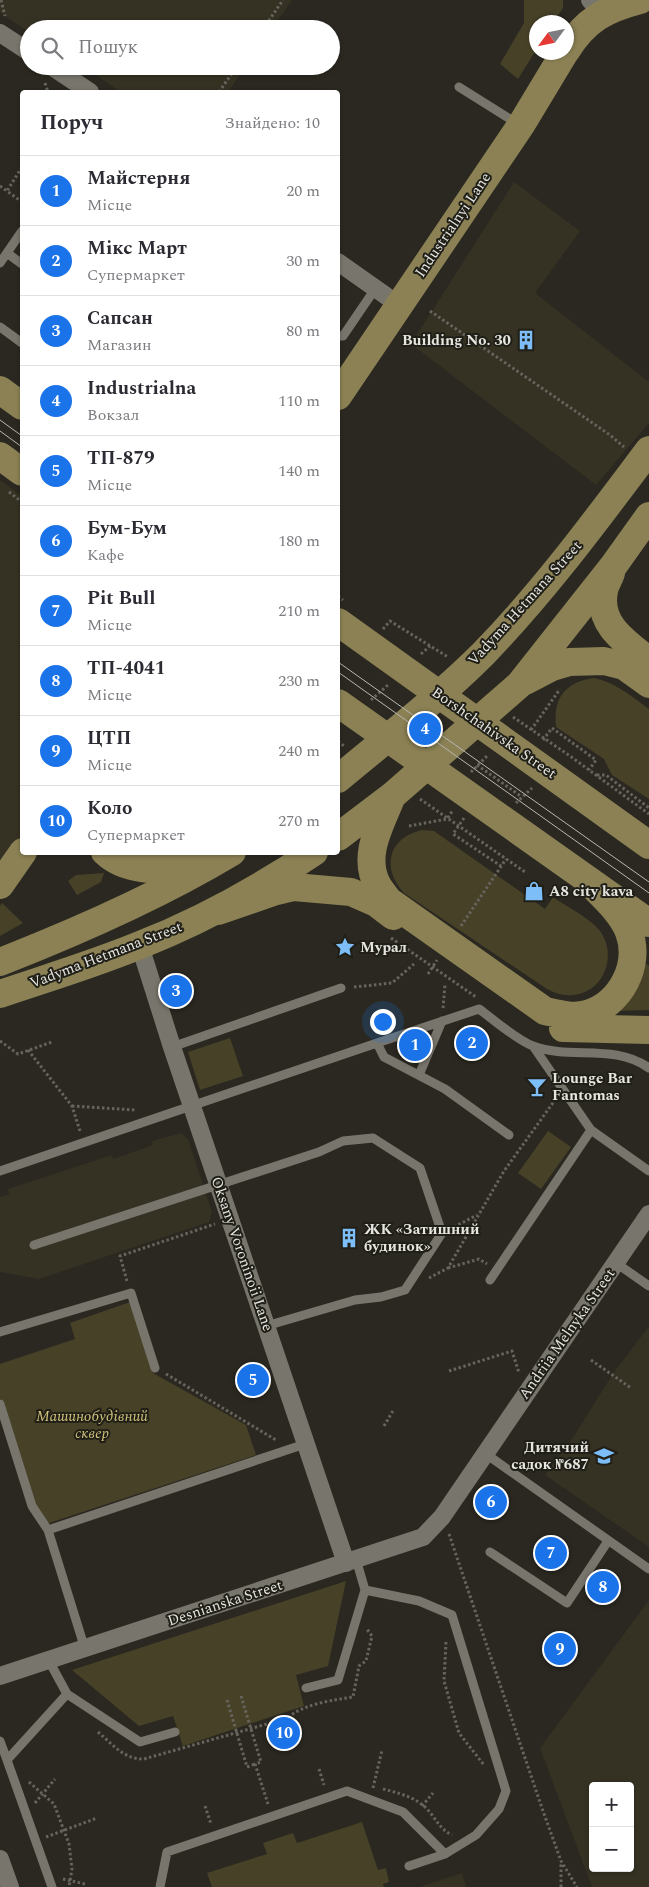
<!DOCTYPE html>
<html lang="uk">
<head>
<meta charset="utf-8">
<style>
  body { margin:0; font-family:Spectral,serif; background:#f2f2f3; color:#2b2b33 }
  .controls { position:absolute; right:15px; bottom:15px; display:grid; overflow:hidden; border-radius:5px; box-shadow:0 1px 4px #0004 }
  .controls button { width:45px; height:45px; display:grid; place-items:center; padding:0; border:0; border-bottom:1px solid #e1e1e2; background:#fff; color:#2b2b33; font:25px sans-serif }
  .compass { position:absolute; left:529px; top:15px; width:45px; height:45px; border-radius:50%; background:#fff; box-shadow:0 1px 4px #0004; rotate:237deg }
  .you { position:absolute; left:382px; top:1021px; width:18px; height:18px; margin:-12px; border:4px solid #fff; border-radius:50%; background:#1a73e8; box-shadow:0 0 0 8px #1a73e833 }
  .badge { display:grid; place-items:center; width:32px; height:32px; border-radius:50%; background:#1a73e8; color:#fff; font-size:16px; font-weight:700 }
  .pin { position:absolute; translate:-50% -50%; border:2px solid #fff; box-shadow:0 1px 5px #0006 }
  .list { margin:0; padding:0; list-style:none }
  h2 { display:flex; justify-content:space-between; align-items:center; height:65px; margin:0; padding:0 20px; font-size:21px }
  h2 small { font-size:16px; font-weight:400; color:#7c7c81 }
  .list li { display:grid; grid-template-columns:32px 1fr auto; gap:15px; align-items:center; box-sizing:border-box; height:70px; padding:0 20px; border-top:1px solid #e1e1e2 }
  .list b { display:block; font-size:19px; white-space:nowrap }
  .list p { margin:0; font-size:16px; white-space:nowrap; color:#7c7c81 }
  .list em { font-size:16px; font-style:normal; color:#7c7c81 }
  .icon { flex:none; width:28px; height:28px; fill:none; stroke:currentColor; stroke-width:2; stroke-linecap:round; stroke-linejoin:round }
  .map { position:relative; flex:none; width:649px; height:1887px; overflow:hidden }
  .search { position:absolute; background:#fff; box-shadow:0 1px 4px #0004; left:20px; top:20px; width:320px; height:55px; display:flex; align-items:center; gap:12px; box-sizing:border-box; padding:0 18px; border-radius:28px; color:#7c7c81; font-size:19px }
  .panel { position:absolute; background:#fff; box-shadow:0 1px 4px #0004; left:20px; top:90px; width:320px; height:765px; border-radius:5px }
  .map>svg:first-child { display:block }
  .built { fill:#353123; fill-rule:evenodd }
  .green { fill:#474128 }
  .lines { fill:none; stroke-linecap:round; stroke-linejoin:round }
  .path { stroke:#66645d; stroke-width:3; stroke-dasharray:2.5 2.5; stroke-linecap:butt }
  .lane { stroke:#78766c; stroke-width:9 }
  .street { stroke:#78766c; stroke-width:18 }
  .primary { stroke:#8b8154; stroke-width:28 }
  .tram { stroke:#b8b7b1; stroke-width:1 }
  .labels { text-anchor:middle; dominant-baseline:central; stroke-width:4; stroke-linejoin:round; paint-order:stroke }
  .street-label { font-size:15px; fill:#e6e5e0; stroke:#201f17 }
  .poi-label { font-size:15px; font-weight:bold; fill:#e6e5e0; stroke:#201f17; text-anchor:start }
  .park-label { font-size:15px; font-style:italic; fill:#d2c37b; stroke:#201f17 }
</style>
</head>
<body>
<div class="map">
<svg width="649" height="1887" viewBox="0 0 649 1887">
  <rect width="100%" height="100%" fill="#2a2820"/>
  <!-- built -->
  <path class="built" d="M0,0H292L272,29H29V32L0,13Z
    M82,66H246L228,92H121Z
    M514,182L580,231L535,293L649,382V423L596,485L411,344Z
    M0,480L22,496V837L0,869Z
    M181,1133L188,1139L212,1212L209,1222L39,1279L0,1272V1197L9,1194L8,1189L112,1155L113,1159L153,1145L152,1141Z
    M649,1326V1547L545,1475L574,1436L612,1375Z
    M649,1600V1887H592L540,1748ZM593,1786H630V1868H593Z
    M462,1873L466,1887H423L422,1886Z"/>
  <!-- green -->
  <path class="green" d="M524,0H563V8L554,22H536V50L518,79L500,64L524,23Z
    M594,678C615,682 631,696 649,709V799L612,775L604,759L556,727C553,698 565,682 594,678Z
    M422,830L434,831L545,909L553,897C567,907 594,920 602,934C617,959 602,993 573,995C563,996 555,993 547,989L404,893C381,868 388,838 422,830Z
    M104,873L101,882L77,895L68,881L76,875Z
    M2,903L23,923L0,936V906Z
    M645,963L649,966V1010L615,1011C634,998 642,985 645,963Z
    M230,1038L243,1076L200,1090L188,1052Z
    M548,1131L571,1147L541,1189L518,1173Z
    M130,1302L153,1373L246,1425L256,1455L46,1524L33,1504L0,1398V1364L75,1339L70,1323Z
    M346,1581L328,1666L296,1675L304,1706L183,1746L173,1716L139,1726L72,1670Z
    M362,1822L378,1870L386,1868L389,1882L383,1884L384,1887H212L207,1873L267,1854L263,1843L293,1833L297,1843Z"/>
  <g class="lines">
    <!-- path -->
    <path class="path" d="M1,0L5,16
      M263,29L283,0
      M45,83L48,92
      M219,92L237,66
      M22,167L7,191L22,202
      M0,186L7,191
      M430,311L610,435L624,447
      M9,492L22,502
      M338,596L343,600
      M383,629L390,621L448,657
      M421,654L430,646
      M371,700L389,684
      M513,717L570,756L649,814
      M531,730L560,689
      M543,740L552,728L596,760L589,770
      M338,741L345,747
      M477,765L522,797
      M471,772L488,755
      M597,775H606L649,808
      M420,799L525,872
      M516,803L532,788
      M464,818L453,834L501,866
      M409,826L447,819L453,810
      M461,926L506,859
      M391,938L476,997
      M428,974L437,960
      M354,987L392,983L414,964
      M443,1008L445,985
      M0,1041L18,1054L52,1042
      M28,1050L72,1106L80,1131
      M72,1106L135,1110
      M454,1227L477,1215
      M448,1268L479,1259L487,1264
      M429,1278L448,1268L504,1171L555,1100
      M127,1281L120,1256L215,1224
      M591,1360L631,1388
      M449,1371L512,1351L519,1373
      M166,1374L276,1440
      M384,1426L394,1409
      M449,1534L543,1811L561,1861L577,1887
      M446,1642L444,1681L459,1733L484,1765
      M241,1696L261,1762L255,1764L268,1804
      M227,1700L247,1767L255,1764
      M98,1732C112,1744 125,1760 144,1759L288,1718C302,1704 334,1700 353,1697L359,1666L366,1661L372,1636L366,1628
      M319,1769L324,1785
      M29,1782L54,1804L69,1844L72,1869L69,1887
      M373,1788L382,1750
      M383,1789C402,1794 420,1798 432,1815C438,1823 442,1830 452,1835
      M35,1803L55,1779
      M205,1806L211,1824
      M422,1806L433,1793
      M46,1837L97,1818
      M63,1879L85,1884
      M561,1887V1863"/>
    <!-- lane -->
    <path class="lane" d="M459,87L518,124
      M7,253L22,264
      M0,263L22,231
      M0,327L22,343
      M338,336H343L375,289
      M377,1043L479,1009C494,1020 517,1040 533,1046C571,1060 614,1043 649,1068
      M533,1046L591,1130L649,1171
      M172,1047L341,988
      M419,1075L442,1021
      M0,1171L377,1043L384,1057L445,1089L509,1135
      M34,1245L319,1152L343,1141L373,1138L420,1168L442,1233L405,1290L381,1297L355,1300L266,1326
      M616,1263L649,1286
      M490,1280L591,1130
      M0,1332L131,1293L155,1368
      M0,1404L32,1506L48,1530L85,1649
      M486,1454L649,1569
      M48,1530L305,1444
      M490,1552L567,1603L608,1541
      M365,1590L419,1601L452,1615L506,1791L499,1809L476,1835L445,1854L409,1866
      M49,1661L67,1694L140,1742L175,1732
      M306,1688L338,1680L365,1590L356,1559
      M0,1741L7,1760
      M52,1887L7,1760L67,1694
      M160,1887L167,1852L347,1791L403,1812L445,1854"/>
    <!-- street -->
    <path class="street" d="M590,0L601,13
      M0,33L29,52
      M51,66L90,92
      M338,262L399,305
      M140,946L172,1047L346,1563
      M0,1676L423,1537L442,1517L649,1214
      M0,1859L10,1887"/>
    <!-- primary -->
    <path class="primary" d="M566,51C586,19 606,9 640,0
      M0,390L22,406
      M338,396L521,125L565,52
      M0,456L22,472
      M611,573C609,579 605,585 604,591C597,625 627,643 649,661
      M338,622L649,845
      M525,681L552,667L569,662L604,661L624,666L649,684
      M338,703L649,923
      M338,779C387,738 439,698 484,653C545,590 597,519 649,450
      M392,796C381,824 361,856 378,886C381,891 385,896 389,901L545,1011C559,1014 573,1018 587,1014C621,1004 641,965 629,932C621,911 600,894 585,878
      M338,837L392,796L520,684L614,565L649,516
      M105,852C130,876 169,868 200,867
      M0,885L23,852
      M218,911L273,892L294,887L351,892L376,903L393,916
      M0,962C79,931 159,896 232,852
      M0,994C47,978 94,964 140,945C201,921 259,889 314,852
      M563,1028L649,1030"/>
    <!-- tram -->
    <path class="tram" d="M0,420L22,436
      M0,431L22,447
      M338,662L649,882
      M338,672L649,893"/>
  </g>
  <!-- icons -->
  <defs>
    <symbol id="building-bare" viewBox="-9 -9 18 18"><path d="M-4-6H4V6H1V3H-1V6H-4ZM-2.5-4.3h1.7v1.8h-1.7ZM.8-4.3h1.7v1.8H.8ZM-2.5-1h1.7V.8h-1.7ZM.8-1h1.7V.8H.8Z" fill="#7dbef9" stroke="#201f17" stroke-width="2.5" paint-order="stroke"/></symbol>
    <symbol id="shop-bare" viewBox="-9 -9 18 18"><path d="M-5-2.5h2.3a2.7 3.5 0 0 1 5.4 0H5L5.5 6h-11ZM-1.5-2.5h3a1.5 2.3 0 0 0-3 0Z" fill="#7dbef9" stroke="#201f17" stroke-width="2.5" paint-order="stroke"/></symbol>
    <symbol id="sight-bare" viewBox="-9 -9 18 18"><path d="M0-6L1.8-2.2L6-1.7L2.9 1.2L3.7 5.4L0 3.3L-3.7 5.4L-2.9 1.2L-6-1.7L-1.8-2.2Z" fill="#7dbef9" stroke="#201f17" stroke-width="2.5" paint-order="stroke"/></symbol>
    <symbol id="bar-bare" viewBox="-9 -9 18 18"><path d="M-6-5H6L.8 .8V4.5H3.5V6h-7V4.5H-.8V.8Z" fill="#7dbef9" stroke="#201f17" stroke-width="2.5" paint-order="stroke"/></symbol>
    <symbol id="school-bare" viewBox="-9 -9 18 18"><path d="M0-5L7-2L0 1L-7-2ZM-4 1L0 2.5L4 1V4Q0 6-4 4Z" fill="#7dbef9" stroke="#201f17" stroke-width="2.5" paint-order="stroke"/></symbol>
  </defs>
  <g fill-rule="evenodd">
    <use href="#building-bare" x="512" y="326" width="28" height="28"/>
    <use href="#shop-bare" x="520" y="877" width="28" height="28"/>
    <use href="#sight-bare" x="331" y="933" width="28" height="28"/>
    <use href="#bar-bare" x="523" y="1073" width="28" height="28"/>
    <use href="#building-bare" x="335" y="1224" width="28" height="28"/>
    <use href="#school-bare" x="590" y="1442" width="28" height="28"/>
  </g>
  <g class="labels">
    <!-- street labels -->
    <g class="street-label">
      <text transform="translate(453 225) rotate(-56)">Industrialnyi Lane</text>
      <text transform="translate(525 603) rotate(-48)">Vadyma Hetmana Street</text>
      <text transform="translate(494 733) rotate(35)">Borshchahivska Street</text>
      <text transform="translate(106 955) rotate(-21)">Vadyma Hetmana Street</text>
      <text transform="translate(242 1254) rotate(71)">Oksany Voroninoii Lane</text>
      <text transform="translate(567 1334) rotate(-55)">Andriia Melnyka Street</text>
      <text transform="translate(225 1603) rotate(-18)">Desnianska Street</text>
    </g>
    <!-- poi labels -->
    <g class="poi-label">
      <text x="511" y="340" text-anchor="end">Building No. 30</text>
      <text x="549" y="891">A8 city kava</text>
      <text x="360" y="947">Мурал</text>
      <text x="552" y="1078">Lounge Bar<tspan x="552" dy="17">Fantomas</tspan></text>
      <text x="364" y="1229">ЖК «Затишний<tspan x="364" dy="17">будинок»</tspan></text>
      <text x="589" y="1447" text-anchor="end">Дитячий<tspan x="589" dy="17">садок №687</tspan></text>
    </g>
    <!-- park labels -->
    <g class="park-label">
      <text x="92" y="1416">Машинобудівний<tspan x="92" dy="17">сквер</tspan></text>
    </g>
  </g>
</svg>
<div class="controls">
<button>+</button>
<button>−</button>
</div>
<svg class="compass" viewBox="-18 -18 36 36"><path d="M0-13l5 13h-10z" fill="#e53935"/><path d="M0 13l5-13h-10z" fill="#7c7c81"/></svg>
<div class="you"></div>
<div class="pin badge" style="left:415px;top:1045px">1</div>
<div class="pin badge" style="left:472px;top:1043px">2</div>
<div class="pin badge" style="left:176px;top:991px">3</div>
<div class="pin badge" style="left:425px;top:729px">4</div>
<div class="pin badge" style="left:253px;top:1380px">5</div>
<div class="pin badge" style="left:491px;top:1502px">6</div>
<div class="pin badge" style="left:551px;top:1553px">7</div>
<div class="pin badge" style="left:603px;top:1587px">8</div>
<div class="pin badge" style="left:560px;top:1649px">9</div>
<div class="pin badge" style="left:284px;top:1733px">10</div>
<div class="search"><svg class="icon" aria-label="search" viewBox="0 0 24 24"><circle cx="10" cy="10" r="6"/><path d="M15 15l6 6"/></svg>Пошук</div>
<section class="panel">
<h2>Поруч<small>Знайдено: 10</small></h2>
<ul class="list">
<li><span class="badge">1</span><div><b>Майстерня</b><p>Місце</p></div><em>20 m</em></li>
<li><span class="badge">2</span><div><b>Мікс Март</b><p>Супермаркет</p></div><em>30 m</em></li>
<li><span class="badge">3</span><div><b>Сапсан</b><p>Магазин</p></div><em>80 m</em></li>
<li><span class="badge">4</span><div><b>Industrialna</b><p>Вокзал</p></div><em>110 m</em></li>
<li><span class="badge">5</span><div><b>ТП-879</b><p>Місце</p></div><em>140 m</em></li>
<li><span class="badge">6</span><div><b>Бум-Бум</b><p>Кафе</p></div><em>180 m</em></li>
<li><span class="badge">7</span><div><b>Pit Bull</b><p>Місце</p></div><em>210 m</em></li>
<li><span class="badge">8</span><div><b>ТП-4041</b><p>Місце</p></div><em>230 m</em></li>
<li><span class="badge">9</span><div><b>ЦТП</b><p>Місце</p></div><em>240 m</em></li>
<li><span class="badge">10</span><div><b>Коло</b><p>Супермаркет</p></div><em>270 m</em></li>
</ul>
</section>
</div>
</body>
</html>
